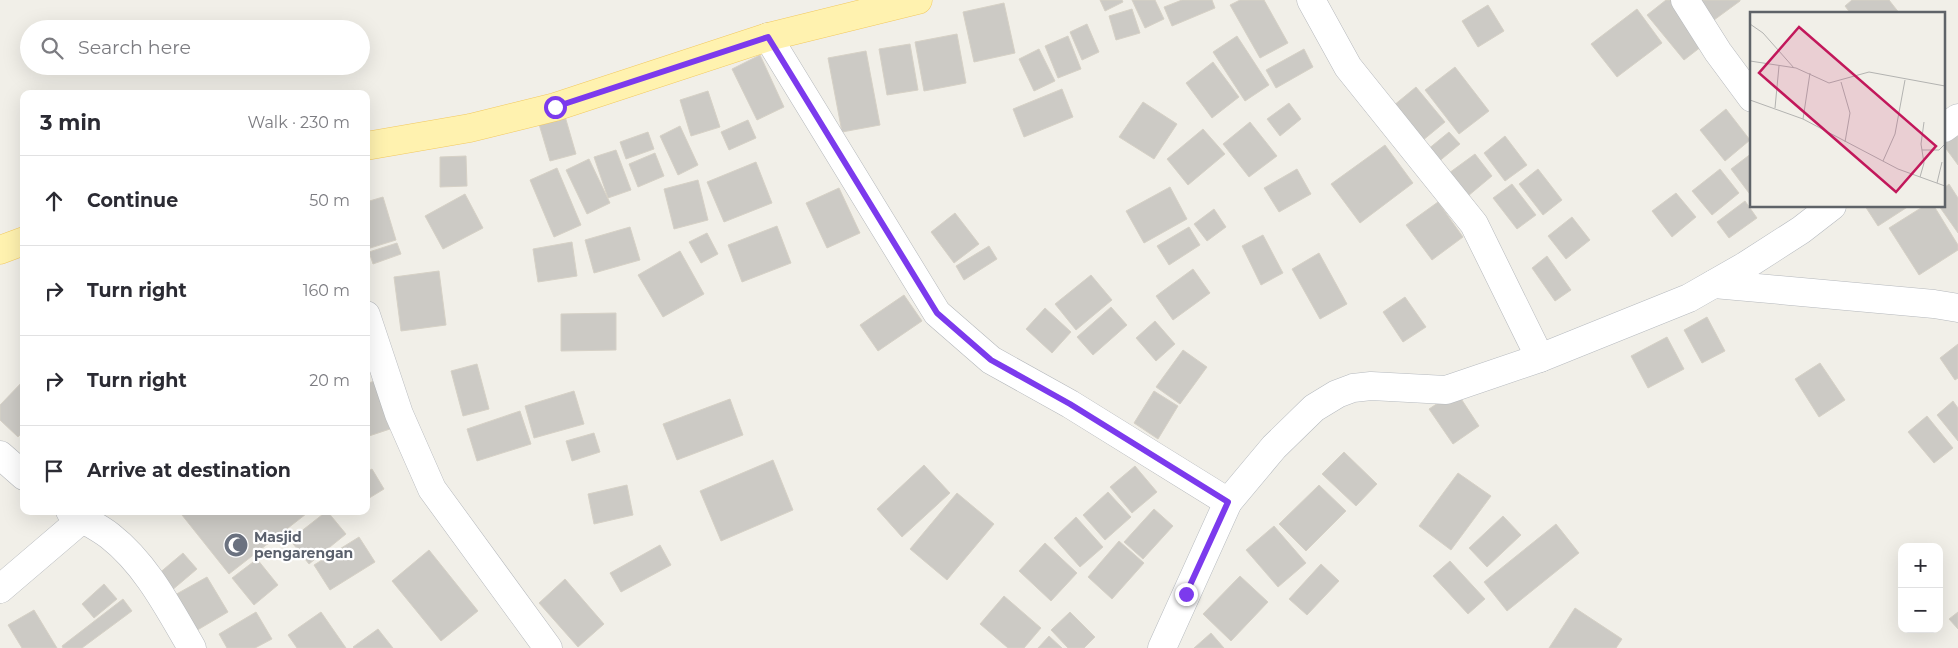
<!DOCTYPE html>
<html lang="en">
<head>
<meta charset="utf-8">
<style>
  body { margin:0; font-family:Montserrat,sans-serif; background:#f7f7f7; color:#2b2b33 }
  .controls { position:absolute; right:15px; bottom:15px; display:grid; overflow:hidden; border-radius:10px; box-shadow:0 5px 20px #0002 }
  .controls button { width:45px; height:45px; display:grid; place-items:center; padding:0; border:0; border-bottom:1px solid #e1e1e2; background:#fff; color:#2b2b33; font:25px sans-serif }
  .stop { position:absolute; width:15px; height:15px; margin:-11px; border:4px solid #7c3aed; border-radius:50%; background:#fff }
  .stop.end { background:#7c3aed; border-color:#fff; box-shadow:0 1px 5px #0008 }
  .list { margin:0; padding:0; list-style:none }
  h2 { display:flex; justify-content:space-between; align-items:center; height:65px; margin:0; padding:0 20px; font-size:21px }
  h2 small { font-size:16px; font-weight:400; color:#7c7c81 }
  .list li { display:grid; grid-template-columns:32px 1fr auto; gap:15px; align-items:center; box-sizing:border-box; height:90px; padding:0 20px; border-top:1px solid #e1e1e2 }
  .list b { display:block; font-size:19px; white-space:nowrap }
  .list em { font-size:16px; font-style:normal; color:#7c7c81 }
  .icon { flex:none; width:28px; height:28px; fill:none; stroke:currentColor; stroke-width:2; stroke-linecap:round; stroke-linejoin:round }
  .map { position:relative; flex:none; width:1958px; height:648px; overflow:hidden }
  .search { position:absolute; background:#fff; box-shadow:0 5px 20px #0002; left:20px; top:20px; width:350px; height:55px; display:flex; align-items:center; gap:12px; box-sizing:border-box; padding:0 18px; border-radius:28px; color:#7c7c81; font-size:19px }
  .panel { position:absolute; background:#fff; box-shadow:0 5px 20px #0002; left:20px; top:90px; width:350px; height:425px; border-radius:10px }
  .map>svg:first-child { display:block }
  .building { fill:#cccac5; stroke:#d6d1c6 }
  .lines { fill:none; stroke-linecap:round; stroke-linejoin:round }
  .street-casing { stroke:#b5b8bc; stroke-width:29 }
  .secondary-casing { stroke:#b6babf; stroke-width:29 }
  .primary-casing { stroke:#f2c960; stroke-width:29 }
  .street { stroke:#fff; stroke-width:28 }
  .secondary { stroke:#fff; stroke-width:28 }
  .primary { stroke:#fff2af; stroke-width:28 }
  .route { stroke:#7c3aed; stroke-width:6 }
  .labels { text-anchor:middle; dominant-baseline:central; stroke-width:4.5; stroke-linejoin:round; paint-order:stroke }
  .worship-label { font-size:14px; font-weight:bold; fill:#5b616d; stroke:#fff; text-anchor:start }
  .inset-road { fill:none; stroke:#b3b3b1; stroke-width:1 }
  .view { fill:#c2185b; fill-opacity:0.15; stroke:#c2185b; stroke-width:2.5 }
  .inset-edge { fill:none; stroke:#5f6368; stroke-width:2.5 }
</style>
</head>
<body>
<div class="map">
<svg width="1958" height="648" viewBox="0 0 1958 648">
  <rect width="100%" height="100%" fill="#f1efe8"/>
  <!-- building -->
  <path class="building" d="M1100,0H1122L1123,2L1105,11Z
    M1132,0H1155L1164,19L1145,28Z
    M1182,0H1212L1215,8L1172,26L1164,7Z
    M1240,0H1264L1288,43L1260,58L1230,5Z
    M1666,0H1672L1706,43L1684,60L1647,15Z
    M1699,0H1740V1L1714,20Z
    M1852,0H1889L1900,14H1851L1845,6Z
    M1004,3L1015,53L974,62L963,12Z
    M1488,5L1504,31L1478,47L1462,21Z
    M1132,9L1140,33L1116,40L1109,16Z
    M1637,9L1662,43L1617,77L1591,44Z
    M1087,24L1099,52L1082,60L1070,32Z
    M957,34L966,83L924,91L915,42Z
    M1068,36L1081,69L1058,78L1045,46Z
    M1237,36L1269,85L1245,101L1213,52Z
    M910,44L918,90L887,95L879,49Z
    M1039,49L1055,81L1034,91L1019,59Z
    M1304,49L1313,67L1276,88L1266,70Z
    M866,51L880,125L842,132L828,58Z
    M760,55L784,107L757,120L732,69Z
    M1213,62L1239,97L1212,118L1186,83Z
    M1455,67L1489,111L1459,134L1425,90Z
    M1416,87L1445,122L1422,141L1393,106Z
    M1062,89L1073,117L1024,137L1013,109Z
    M708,91L720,127L691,136L680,100Z
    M1143,102L1177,124L1154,159L1119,137Z
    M1289,103L1301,119L1280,136L1267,119Z
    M562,106L576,154L550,161L536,114Z
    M1726,109L1750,140L1725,161L1700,130Z
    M748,120L756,138L729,150L721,132Z
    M1250,122L1277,156L1249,177L1223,144Z
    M680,126L698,165L678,175L660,136Z
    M1203,129L1225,154L1188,185L1167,159Z
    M648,132L654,149L626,159L620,142Z
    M1449,132L1460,144L1437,163L1427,150Z
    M1958,132V165L1944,146V142Z
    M1505,136L1527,165L1505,181L1484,153Z
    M1385,145L1413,183L1360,223L1331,184Z
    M616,150L631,190L608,198L594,157Z
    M655,153L664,176L638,187L629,164Z
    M1752,153V197L1731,169Z
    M1475,154L1492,176L1468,196L1449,173Z
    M466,156L467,186L440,187V157Z
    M589,159L610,203L587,214L566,170Z
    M756,162L772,203L724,222L707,182Z
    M557,168L581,225L554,237L530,180Z
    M1297,169L1311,194L1279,212L1264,188Z
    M1538,169L1562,200L1543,215L1519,184Z
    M1720,169L1739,193L1712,215L1692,191Z
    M698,180L708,220L674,229L664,189Z
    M1512,184L1536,215L1517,229L1493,198Z
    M1949,184L1958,198V233L1939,206H1944V188Z
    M1170,187L1187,219L1144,243L1126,211Z
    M839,188L860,233L827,248L806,203Z
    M1676,193L1696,217L1672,237L1652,211Z
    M465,194L483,228L443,249L425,216Z
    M383,197L396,240L367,249L366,202Z
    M1745,201L1757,218L1729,238L1717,222Z
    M1438,202L1463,237L1432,260L1406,225Z
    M1865,206H1909L1878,226Z
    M1924,206H1934L1958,245V250L1919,275L1889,228Z
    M1214,209L1226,227L1207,241L1194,224Z
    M955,213L979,244L954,263L931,232Z
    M1572,217L1590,240L1566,259L1548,236Z
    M777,226L791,263L742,282L728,245Z
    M630,227L640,260L594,273L585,240Z
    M1189,227L1200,245L1169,265L1157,246Z
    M707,233L718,254L701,263L689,242Z
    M1263,235L1283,273L1261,285L1242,246Z
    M572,242L577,276L538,282L533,249Z
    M397,243L401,254L373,264L369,252Z
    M989,246L997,259L964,280L956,266Z
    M680,251L704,294L663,317L638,275Z
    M1319,253L1347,304L1320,319L1292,269Z
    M1547,256L1571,290L1555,301L1532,268Z
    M1193,269L1210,293L1173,320L1156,296Z
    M439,271L446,325L401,331L394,277Z
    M1091,275L1112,300L1076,330L1055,304Z
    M904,295L922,321L878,351L860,325Z
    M1405,297L1426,327L1403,342L1383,312Z
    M1111,307L1127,325L1093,355L1077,337Z
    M1045,308L1071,332L1052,353L1026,329Z
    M616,313V350L561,351V314Z
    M1707,317L1725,351L1702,363L1684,330Z
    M1155,321L1175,344L1156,361L1136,338Z
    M1667,337L1684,369L1648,388L1631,356Z
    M1958,344V378L1955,380L1940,358Z
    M1183,350L1207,367L1180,404L1156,387Z
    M1820,363L1845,400L1819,417L1795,379Z
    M477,364L489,409L463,416L451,371Z
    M380,379L396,427L366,437V384Z
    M24,380V431L18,437L0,420V405Z
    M574,391L584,424L534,438L525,406Z
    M1154,391L1178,406L1158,439L1134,423Z
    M1456,391L1479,426L1453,444L1429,409Z
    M730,399L743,435L677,460L663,424Z
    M1953,401L1958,408V441L1937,415Z
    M520,411L531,444L477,461L467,429Z
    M1927,416L1953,448L1934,463L1908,432Z
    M594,433L600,452L572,461L566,441Z
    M1344,452L1377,484L1356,506L1322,474Z
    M773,460L793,510L721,541L700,491Z
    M924,465L950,493L902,537L877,509Z
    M1135,466L1157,492L1132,513L1110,487Z
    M372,469L384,489L366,500V472Z
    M1458,473L1491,496L1451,550L1419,526Z
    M627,485L633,515L594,524L588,494Z
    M1319,485L1346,511L1306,551L1279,524Z
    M1108,492L1131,517L1105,540L1083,515Z
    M957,493L994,524L947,580L910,549Z
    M1154,509L1173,526L1143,559L1124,542Z
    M187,511H304L306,514L229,574L182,515Z
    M327,511L346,534L309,564L290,540Z
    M1503,516L1521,535L1487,567L1469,548Z
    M1076,517L1103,547L1080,567L1054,538Z
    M1556,524L1579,553L1507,611L1484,582Z
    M1274,526L1306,563L1278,587L1246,550Z
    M359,537L375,562L330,590L314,565Z
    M1119,541L1144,563L1112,599L1088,577Z
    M1045,543L1077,573L1051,601L1019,571Z
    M660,545L671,565L621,592L610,573Z
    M429,550L478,611L441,641L392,581Z
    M183,553L197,569L171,591L157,575Z
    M257,559L278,585L254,605L232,578Z
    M1450,561L1485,599L1468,614L1433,576Z
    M1321,564L1339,581L1307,615L1289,599Z
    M1240,576L1268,602L1231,641L1203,614Z
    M207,577L228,612L194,632L173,596Z
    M565,579L604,624L578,647L539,603Z
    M104,584L117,599L94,618L82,604Z
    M1004,596L1041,628L1024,648H1008L980,624Z
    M123,599L132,611L82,648H63L62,646Z
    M1575,608L1622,639L1616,648H1549Z
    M34,610L57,648H22L8,625Z
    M256,612L272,639L255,648H227L219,634Z
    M321,612L346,648H297L288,635Z
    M1070,612L1095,637L1084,648H1068L1051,630Z
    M1958,612V629L1949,619Z
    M378,629L393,648H354L353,647Z
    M1211,633L1224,648H1194Z
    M1049,636L1062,648H1038Z"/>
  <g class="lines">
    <defs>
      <path id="street" d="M1311,0L1348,67L1474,224L1540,358
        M1685,0L1718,52L1752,98
        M768,37L937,313L991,360L1070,404L1228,502
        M1714,284L1934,304L1958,308
        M366,315L399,414L432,489L548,648
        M0,455L24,476
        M70,511C83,520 97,526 110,536C147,565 169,609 192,648
        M0,589L82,519"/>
      <path id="secondary" d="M1944,128L1958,118
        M1162,648L1228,502L1274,447L1314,408L1337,394L1353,388L1371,386L1446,390L1540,358L1689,298L1745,266L1801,230L1832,206"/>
      <path id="primary" d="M366,146L470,128L555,107L768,37L918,0
        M0,250L24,241"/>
    </defs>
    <!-- street casing -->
    <use href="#street" class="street-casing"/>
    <!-- secondary casing -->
    <use href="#secondary" class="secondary-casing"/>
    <!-- primary casing -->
    <use href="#primary" class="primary-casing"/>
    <!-- street -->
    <use href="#street" class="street"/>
    <!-- secondary -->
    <use href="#secondary" class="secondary"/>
    <!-- primary -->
    <use href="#primary" class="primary"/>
  </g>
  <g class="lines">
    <!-- route -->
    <path class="route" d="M555,107L768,37L937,313L991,360L1070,404L1228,502L1186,594"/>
  </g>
  <!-- icons -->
  <defs>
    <symbol id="mosque-disc" viewBox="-11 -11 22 22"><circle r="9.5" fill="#6b7280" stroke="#fff"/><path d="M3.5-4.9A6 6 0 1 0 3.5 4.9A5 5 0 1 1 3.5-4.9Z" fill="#fff"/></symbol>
  </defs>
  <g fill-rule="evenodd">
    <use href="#mosque-disc" x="222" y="531" width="28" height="28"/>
  </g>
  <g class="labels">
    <!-- worship labels -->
    <g class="worship-label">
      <text x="254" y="537">Masjid<tspan x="254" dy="16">pengarengan</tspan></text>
    </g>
  </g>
  <!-- overview -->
  <g transform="translate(1750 12)">
    <rect width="195" height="195" fill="#f1efe8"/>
    <path class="inset-road" d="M0,12L13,21L44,56M0,49L46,56L79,71L119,60L195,74M91,70L100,101L95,130M0,88L53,107L148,157L195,174M25,96L29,54M53,107L60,61M172,138H189L195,132M133,149L145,122L155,68M170,165L174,151L171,132L174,110M187,171L192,150"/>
    <path class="view" d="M49,15L186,134L146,180L9,61Z"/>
    <rect width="195" height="195" class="inset-edge"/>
  </g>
</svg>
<div class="controls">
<button>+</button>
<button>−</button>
</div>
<div class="stop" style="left:555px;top:107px"></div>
<div class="stop end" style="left:1186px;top:594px"></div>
<div class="search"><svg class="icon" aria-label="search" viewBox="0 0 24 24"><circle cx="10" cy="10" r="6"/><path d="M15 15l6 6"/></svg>Search here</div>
<section class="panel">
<h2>3 min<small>Walk · 230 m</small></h2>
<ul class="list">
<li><svg class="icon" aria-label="ahead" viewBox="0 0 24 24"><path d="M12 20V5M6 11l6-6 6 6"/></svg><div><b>Continue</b></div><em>50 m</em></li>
<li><svg class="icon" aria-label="right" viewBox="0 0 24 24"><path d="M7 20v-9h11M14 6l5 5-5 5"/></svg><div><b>Turn right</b></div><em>160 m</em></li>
<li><svg class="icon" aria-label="right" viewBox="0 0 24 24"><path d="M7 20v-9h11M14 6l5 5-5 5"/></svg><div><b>Turn right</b></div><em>20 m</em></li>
<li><svg class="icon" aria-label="arrive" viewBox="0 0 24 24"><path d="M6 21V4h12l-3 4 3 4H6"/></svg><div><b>Arrive at destination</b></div></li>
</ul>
</section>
</div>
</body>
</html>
